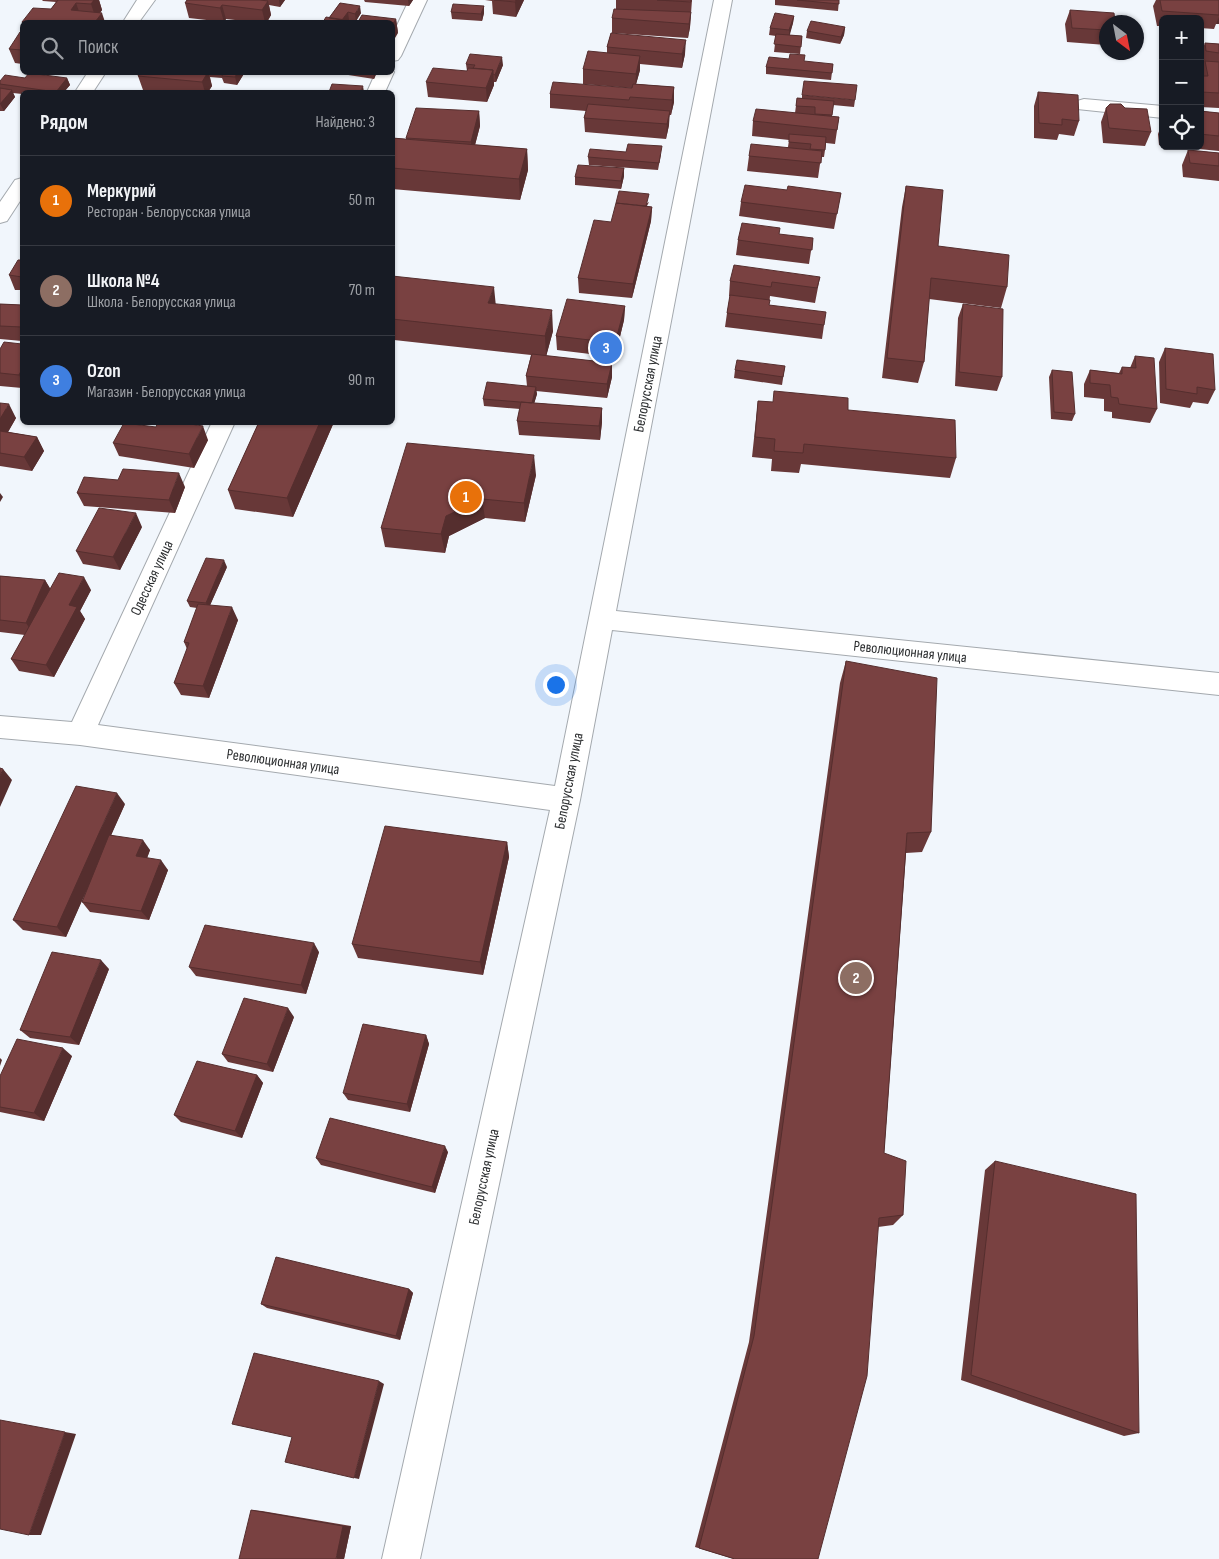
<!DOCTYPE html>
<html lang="ru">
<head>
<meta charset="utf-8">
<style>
  body { margin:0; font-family:"Sofia Sans Condensed",sans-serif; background:#20242c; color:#f1f3f6 }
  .controls { position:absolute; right:15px; top:15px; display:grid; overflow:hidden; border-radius:8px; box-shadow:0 1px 4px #0004 }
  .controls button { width:45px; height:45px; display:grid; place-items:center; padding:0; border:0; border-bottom:1px solid #363941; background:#171b24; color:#f1f3f6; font:25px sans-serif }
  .compass { position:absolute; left:1099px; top:15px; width:45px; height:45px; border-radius:50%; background:#171b24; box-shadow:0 1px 4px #0004; rotate:148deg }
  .you { position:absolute; left:555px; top:684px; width:18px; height:18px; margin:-12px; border:4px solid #fff; border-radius:50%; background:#1a73e8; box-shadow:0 0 0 8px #1a73e833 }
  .badge { display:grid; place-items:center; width:32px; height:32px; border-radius:50%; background:#d93025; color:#fff; font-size:16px; font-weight:700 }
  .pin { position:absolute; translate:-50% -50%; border:2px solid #fff; box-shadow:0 1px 5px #0006 }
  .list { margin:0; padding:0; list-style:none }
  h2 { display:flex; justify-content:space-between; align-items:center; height:65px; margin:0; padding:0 20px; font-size:21px }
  h2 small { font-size:16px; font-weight:400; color:#9ea1a6 }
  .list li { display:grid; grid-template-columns:32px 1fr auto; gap:15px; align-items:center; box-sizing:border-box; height:90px; padding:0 20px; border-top:1px solid #363941 }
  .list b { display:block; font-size:19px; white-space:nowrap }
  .list p { margin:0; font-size:16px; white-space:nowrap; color:#9ea1a6 }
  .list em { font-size:16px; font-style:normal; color:#9ea1a6 }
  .icon { flex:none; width:28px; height:28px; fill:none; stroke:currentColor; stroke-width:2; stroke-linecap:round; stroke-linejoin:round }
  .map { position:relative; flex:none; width:1219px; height:1559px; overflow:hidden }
  .search { position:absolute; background:#171b24; box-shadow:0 1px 4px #0004; left:20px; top:20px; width:375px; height:55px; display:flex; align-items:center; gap:12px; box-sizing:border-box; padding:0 18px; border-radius:8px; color:#9ea1a6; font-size:19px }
  .panel { position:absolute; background:#171b24; box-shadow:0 1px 4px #0004; left:20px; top:90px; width:375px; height:335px; border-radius:8px }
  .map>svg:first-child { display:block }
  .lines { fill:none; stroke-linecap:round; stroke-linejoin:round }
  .minor-casing { stroke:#a4a9ae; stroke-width:2 }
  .minor { fill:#fff; fill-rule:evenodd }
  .wall { fill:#683838 }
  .shaded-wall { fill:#552e2e }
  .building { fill:#794141; stroke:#552e2e }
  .labels { text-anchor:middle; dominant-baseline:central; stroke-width:5; stroke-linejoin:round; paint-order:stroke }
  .street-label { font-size:15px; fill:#2d2f31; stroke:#fff }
</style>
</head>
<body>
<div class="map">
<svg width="1219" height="1559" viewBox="0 0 1219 1559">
  <rect width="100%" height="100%" fill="#f1f6fc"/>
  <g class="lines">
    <defs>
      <path id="minor" d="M137,0H155L139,22H123Z
        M409,0H427L401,56L398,60L392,61V36Z
        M714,0H732L616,611L1219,673V695L612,630L580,800L420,1559H382L550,810L80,745L0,738V716L72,722L212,422H235L98,725L555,786Z
        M392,70L394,72L385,92H367L376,72H392Z
        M88,72H106L93,92H75Z
        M1084,99L1163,106V118L1077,109L1075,105L1077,101Z
        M22,178V198L7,221L0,223V202L15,180Z"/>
    </defs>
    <!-- minor casing -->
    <use href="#minor" class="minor-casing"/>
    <!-- minor -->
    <use href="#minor" class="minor"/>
  </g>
  <!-- wall -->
  <path class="wall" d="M42,0H99L102,10L100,13L105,22L22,23V22L51,9L56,2L43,1Z
    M187,0H285L280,7L269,5L271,15L267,22H253L226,19L224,22L189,18L185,3Z
    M364,0H413L409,6L365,2Z
    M485,0H524L516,17L493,14L492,1Z
    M616,0H692L690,27L688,38L612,33V18L616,9Z
    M775,0H839L838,11L775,5Z
    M1156,0H1219V24H1216L1214,29L1200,28V19H1163V26H1157L1153,6Z
    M340,3L361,13L356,21L349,20L358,22L396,19L398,33L392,22H323L329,18Z
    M484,6V13L482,21L452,19L451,12Z
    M1070,10L1106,22V45L1067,42L1065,24Z
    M794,16L793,23L789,35L802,36L800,54L774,52L776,36L769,35L770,28Z
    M845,27L844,35L840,44L806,38L807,31Z
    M22,32V64L15,63L9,49Z
    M611,33L685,54L682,68L640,64V70L636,84L674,87V102L671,115H669V125L666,139L585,132L584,118L586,111L550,108V94L632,88L583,84V69L607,53V47Z
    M1205,43L1219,44V108L1200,107V72L1203,66H1200V55Z
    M466,64L503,65L496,82H494V85L487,102L428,97L426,82L467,71Z
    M833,64L831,80L766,74V67Z
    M140,72H245L237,85L224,83L222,78L210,77L212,86L208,92H164L143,90L138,76Z
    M329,72H377L374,79Z
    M25,78H67L70,85L64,92H22V94L13,93L15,97L4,111H0V81Z
    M1038,92L1079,121L1074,136L1059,134L1057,140L1034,138V106Z
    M802,95L855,100L854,107L833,105L832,117H839L835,144L826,143L824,157H821L818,178L747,171L749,156L788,147L789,140L752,136L753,121L795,113L797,98H802Z
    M1106,108L1151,132L1145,146L1103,143L1101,122Z
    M479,111L480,126L475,145L527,149L528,170L520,200L392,189V138L406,139V138Z
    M1200,111L1219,113V151L1169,146H1200Z
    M1163,121V146L1159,145L1158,134Z
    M1188,150L1219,153V181L1183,177L1182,165Z
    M661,154L658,170L589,165L588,157Z
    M624,168V176L621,189L575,185V177Z
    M906,186L938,246L1007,287L1001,308L929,299L924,362L918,383L882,378L902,207Z
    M787,190L841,193L834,229L739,216L741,202Z
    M649,202L647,206L652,207L651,221L632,298L579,293L578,278L611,222Z
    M813,238L809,264L736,255L738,240Z
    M22,260V290H15L9,275Z
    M392,276L496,304L553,331L546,356L612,363V377L607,398L536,391L537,394L534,403L602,408V422L600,440L519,435L517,421L520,409L484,406L483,399L527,386L526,376L531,355L394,340L395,344L392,351Z
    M820,277L815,303L770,296L769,305L824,325L822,339L725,327L727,313L730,296H729L730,281Z
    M0,304L22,305V341L0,339Z
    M963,304L1002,377L997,391L955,386L958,318Z
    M625,306L624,320L615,357L557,350L556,336Z
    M22,344V388L0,386V349Z
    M1165,348L1215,390L1208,404L1193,402L1190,408L1160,403L1159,362Z
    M1135,356L1157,409L1150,423L1112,418V412L1104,411V399L1084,397V384L1090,370L1119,373L1122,367L1130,368Z
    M785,366L782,385L734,378L735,370Z
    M1052,370L1075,414L1072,421L1051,419L1049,377Z
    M758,401L848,410L956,458L950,478L801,464L799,473L771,471L772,459L752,457Z
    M0,403L16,418L8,432L37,437L44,451L32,471L0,466Z
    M259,422H334L293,517L235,509L228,490Z
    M156,427L208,440L194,468L119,456L113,443Z
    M536,475L525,522L485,518L449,536L445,553L385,547L381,528Z
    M185,487L175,513L84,506L77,493Z
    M142,527L120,570L83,564L76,551Z
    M227,567L210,605L238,620L209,698L181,695L174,683L187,649L184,642L197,608L190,607L187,601Z
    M0,576L45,580L50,589L91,590L80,611L85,619L54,677L19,671L11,659L25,635L0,632Z
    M846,661L931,832L922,852L906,853L884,1153L903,1215L893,1225L878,1227L734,1559L695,1547L749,1342L840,683Z
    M125,804L111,835L150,850L147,858L168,870L149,920L90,912L82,902L89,884L66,937L23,930L13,920Z
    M507,842L509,857L483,975L358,958L352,944Z
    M319,952L306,994L196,976L189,967Z
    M109,969L79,1045L30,1038L20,1030Z
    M294,1017L273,1072L228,1062L222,1054Z
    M426,1035L429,1044L410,1112L348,1100L343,1093Z
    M72,1056L44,1121L0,1112V1076Z
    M257,1075L263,1083L242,1138L181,1122L174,1115Z
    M448,1152L435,1193L321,1165L316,1158Z
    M995,1161L1139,1433L1124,1436L961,1380L985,1170Z
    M409,1289L413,1293L400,1340L267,1308L261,1304Z
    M251,1510L262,1511L351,1526L344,1559Z"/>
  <!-- shaded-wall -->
  <path class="shaded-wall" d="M94,0H99L102,10L96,19L91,4Z
    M279,0H285L280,7Z
    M408,0H413L409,6Z
    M516,0H524L516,17L515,2Z
    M268,1L271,15L267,22H265L262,10Z
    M76,3L81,17L71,10Z
    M222,5L226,19L224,22L220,8Z
    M360,6L361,13L356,21L355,14Z
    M484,6V13L482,21L481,14Z
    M348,12L349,20L347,22L341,21Z
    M691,12L690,27L688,38L689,24Z
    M102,13L105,22H95Z
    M794,16L793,23L789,38V30Z
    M1219,17V24H1216Z
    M396,19L398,33L392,43V25Z
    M845,27L844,35L840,44L841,37Z
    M686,40L685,54L682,68V54Z
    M640,56V70L635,88L636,74Z
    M502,57L503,65L496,82L495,75Z
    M493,70L494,85L487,102L486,88Z
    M208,72L212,86L208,92H205L202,82Z
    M238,72H245L237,85L235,77Z
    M373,72H377L374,79Z
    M67,78L70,85L64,92H56Z
    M363,86L364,92H360Z
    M674,87V102L671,115L672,100Z
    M12,90L15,97L4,111L0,104Z
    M479,111L480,126L472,156L471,142Z
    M670,111L669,125L666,139L667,124Z
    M527,149L528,170L520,200L519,179Z
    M624,168V176L621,189V181Z
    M652,207L651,221L632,298L633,284Z
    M494,287L496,307L488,303Z
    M625,306L624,320L615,357V343Z
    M552,310L553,331L546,357L545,336Z
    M392,330L395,344L392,351Z
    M612,363V377L607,398V384Z
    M22,369V382L19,375Z
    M536,387L537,394L532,411V404Z
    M9,404L16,418L4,439L0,433V419Z
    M602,408V422L600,440L599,426Z
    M320,422H334L293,517L287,498Z
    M203,426L208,440L194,468L189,454Z
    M37,437L44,451L32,471L24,457Z
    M534,455L536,475L525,522L524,503Z
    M179,473L185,487L175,513L169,500Z
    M0,493L3,497L0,502Z
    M482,499L485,518L449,536L445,553L441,534L446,516Z
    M136,513L142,527L120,570L113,557Z
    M224,560L227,567L208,610L206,603Z
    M84,577L91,590L80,611L85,619L54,677L46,665L69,605Z
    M45,580L53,593L34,635L26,623Z
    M232,607L238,620L209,698L203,686Z
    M3,769L12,780L0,807V776Z
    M117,793L125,804L66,937L57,927Z
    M143,840L150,850L144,866L136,856Z
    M507,842L509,857L483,975L480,962Z
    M161,860L168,870L149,920L141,911Z
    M314,943L319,952L306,994L301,985Z
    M101,960L109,969L79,1045L70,1037Z
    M288,1008L294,1017L273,1072L267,1064Z
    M426,1035L429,1044L410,1112L407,1104Z
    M63,1048L72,1056L44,1121L34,1113Z
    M0,1058L2,1060L0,1066Z
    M257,1075L263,1083L242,1138L235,1131Z
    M445,1146L448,1152L435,1193L432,1187Z
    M409,1289L413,1293L400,1340L396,1336Z
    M379,1381L384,1384L359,1479L354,1478Z
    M65,1432L76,1434L41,1535H29Z
    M343,1526H351L344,1559H336Z"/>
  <!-- building -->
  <path class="building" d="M58,0H94L91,4L76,3L71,10L102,13L95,22H22L33,8L51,9Z
    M187,0H260L268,1L262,10L222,5L220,8L185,3Z
    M494,0H516L515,2Z
    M657,0H691V2Z
    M797,0H839V4Z
    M1160,0H1219V15L1162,11Z
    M340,3L360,6L355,14L348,12L342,20L329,18Z
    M453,4L484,6L481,14L451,12Z
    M614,9L691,12L689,24L612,18Z
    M1070,10L1114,13L1115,22H1106V30L1072,28Z
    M775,13L794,16L789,30L770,28Z
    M362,15L396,19L392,25V22H323L326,17L358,22Z
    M811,21L845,27L841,37L807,31Z
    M20,32H22V50L9,49Z
    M611,33L686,40L682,54L607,47Z
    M776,34L802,36L801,47L774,44Z
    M1205,43L1219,44V53L1206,51Z
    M588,51L640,56L636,74L583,69Z
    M470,54L502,57L495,75L493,74V70L473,68L475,65L466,64Z
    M790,54L805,55L804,61L833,64L832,73L766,67L769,57L789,59Z
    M1205,61L1219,62V93L1201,92L1200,88V76H1208Z
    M433,68L467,71L468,68L493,70L486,88L426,82Z
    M140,72H208L202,82L138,76Z
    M224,72H238L235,77L222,76Z
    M29,73L67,78L56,92L0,84V81L5,75L25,78Z
    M804,81L857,85L855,100L802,95Z
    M553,82L632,88L633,84L674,87L672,100L630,97L629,100L550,94Z
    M332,84L363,86L360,92H329Z
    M0,88L12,90L0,104Z
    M1038,92L1078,95L1079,121L1062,119V125L1039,123Z
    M797,98L834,101L832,115L815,114V107L796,106Z
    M588,104L670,111L667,124L584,118Z
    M1110,104H1121L1125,108L1147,109L1151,132L1109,128L1106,108Z
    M416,108L479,111L471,142L406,138Z
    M756,109L839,117L837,130L753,121Z
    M1200,111L1219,113V136L1200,134Z
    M789,134L826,137L825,150L810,149L811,144L789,142Z
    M392,138L527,149L519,179L392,168Z
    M628,144L662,146L659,163L588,157L590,149L626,152Z
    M751,144L822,151L821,163L749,156Z
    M1188,150L1219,153V166L1190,163Z
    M578,165L624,168L621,181L575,177Z
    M745,185L787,190L788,186L841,193L837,214L741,202Z
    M906,186L943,190L938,246L1009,255L1007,287L931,278L924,362L887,358Z
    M619,191L649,194L646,206L616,203Z
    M616,203L652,207L633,284L578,278L594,220L611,222Z
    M742,223L780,228L779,234L813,238L812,250L738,240Z
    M18,260H22V277L9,275Z
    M734,265L820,277L817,288L772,282L771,287L730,281Z
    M392,276L494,287L488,303L552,310L545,336L392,319Z
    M730,295L770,300L769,305L826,312L824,325L727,313Z
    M567,299L625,306L615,343L556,336Z
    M0,304L22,305V327L0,326Z
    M963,304L1003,309L1002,377L959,372Z
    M4,342L22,344V369L19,375L0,373V349Z
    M1165,348L1213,354L1215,390L1197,387V394L1166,389Z
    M532,354L612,363L607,384L526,376Z
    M1135,356L1154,358L1157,409L1119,404L1118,398L1111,397L1110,385L1090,383V370L1122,374V367L1136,368Z
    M737,360L785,366L783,377L735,370Z
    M1052,370L1072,372L1075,414L1054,412Z
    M487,382L536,387L532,403L483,399Z
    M774,391L848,398V410L955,420L956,458L804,444L803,453L774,451L775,439L755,437L758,401L773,402Z
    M521,402L602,408L599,426L517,421Z
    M0,403L9,404L0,419Z
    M158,422H177L203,426L189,454L113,443L124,423L156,427Z
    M259,422H320L287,498L228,490Z
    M0,431L37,437L24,457L0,453Z
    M407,443L534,455L524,503L482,499L446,516L441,534L381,528Z
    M123,469L179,473L169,500L77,493L84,477L118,480Z
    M99,508L136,513L113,557L76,551Z
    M206,558L224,560L206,603L187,601Z
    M59,573L84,577L69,605L77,607L46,665L11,659Z
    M0,576L45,580L26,623L0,620Z
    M198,604L232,607L203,686L174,683L189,643L184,642Z
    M846,661L937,678L931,832L907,833L884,1153L906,1161L903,1215L879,1218L867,1376L818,1559H735L699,1548L754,1336Z
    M0,768L3,769L0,776Z
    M76,786L117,793L57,927L13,920Z
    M385,826L507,842L480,962L352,944Z
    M109,835L143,840L136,856L161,860L141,911L82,902Z
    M205,925L314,943L301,985L189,967Z
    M52,952L101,960L70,1037L20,1030Z
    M244,998L288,1008L267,1064L222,1054Z
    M363,1024L426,1035L407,1104L343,1093Z
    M17,1039L63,1048L34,1113L0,1107V1076Z
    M197,1061L257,1075L235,1131L174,1115Z
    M330,1118L445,1146L432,1187L316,1158Z
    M995,1161L1136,1194L1139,1433L971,1375Z
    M276,1257L409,1289L396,1336L261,1304Z
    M254,1353L379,1381L354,1478L285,1462L292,1437L232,1424Z
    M0,1420L65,1432L29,1535L0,1529Z
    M251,1510L343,1526L336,1559H239Z"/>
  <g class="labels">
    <!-- street labels -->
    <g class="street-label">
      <text transform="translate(648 384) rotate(-79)">Белорусская улица</text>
      <text transform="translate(152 578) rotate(-65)">Одесская улица</text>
      <text transform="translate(910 652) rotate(6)">Революционная улица</text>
      <text transform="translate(283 762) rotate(8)">Революционная улица</text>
      <text transform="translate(569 781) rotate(-79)">Белорусская улица</text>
      <text transform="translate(484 1177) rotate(-78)">Белорусская улица</text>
    </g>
  </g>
</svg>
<div class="controls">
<button>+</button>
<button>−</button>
<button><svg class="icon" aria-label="locate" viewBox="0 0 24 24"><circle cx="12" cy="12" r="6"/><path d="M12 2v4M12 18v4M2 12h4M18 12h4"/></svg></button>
</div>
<svg class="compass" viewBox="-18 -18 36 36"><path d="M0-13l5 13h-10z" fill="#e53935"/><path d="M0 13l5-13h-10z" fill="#9ea1a6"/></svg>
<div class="you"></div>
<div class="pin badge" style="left:466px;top:497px;background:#e8710a">1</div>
<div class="pin badge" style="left:856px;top:978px;background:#8d6e63">2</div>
<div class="pin badge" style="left:606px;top:348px;background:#3f7fe0">3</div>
<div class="search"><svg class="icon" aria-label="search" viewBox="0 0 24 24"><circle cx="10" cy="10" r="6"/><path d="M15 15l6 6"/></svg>Поиск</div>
<section class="panel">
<h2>Рядом<small>Найдено: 3</small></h2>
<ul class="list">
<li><span class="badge" style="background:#e8710a">1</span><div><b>Меркурий</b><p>Ресторан · Белорусская улица</p></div><em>50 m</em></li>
<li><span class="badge" style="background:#8d6e63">2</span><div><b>Школа №4</b><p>Школа · Белорусская улица</p></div><em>70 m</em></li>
<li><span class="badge" style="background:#3f7fe0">3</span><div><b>Ozon</b><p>Магазин · Белорусская улица</p></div><em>90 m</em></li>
</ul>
</section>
</div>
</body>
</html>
